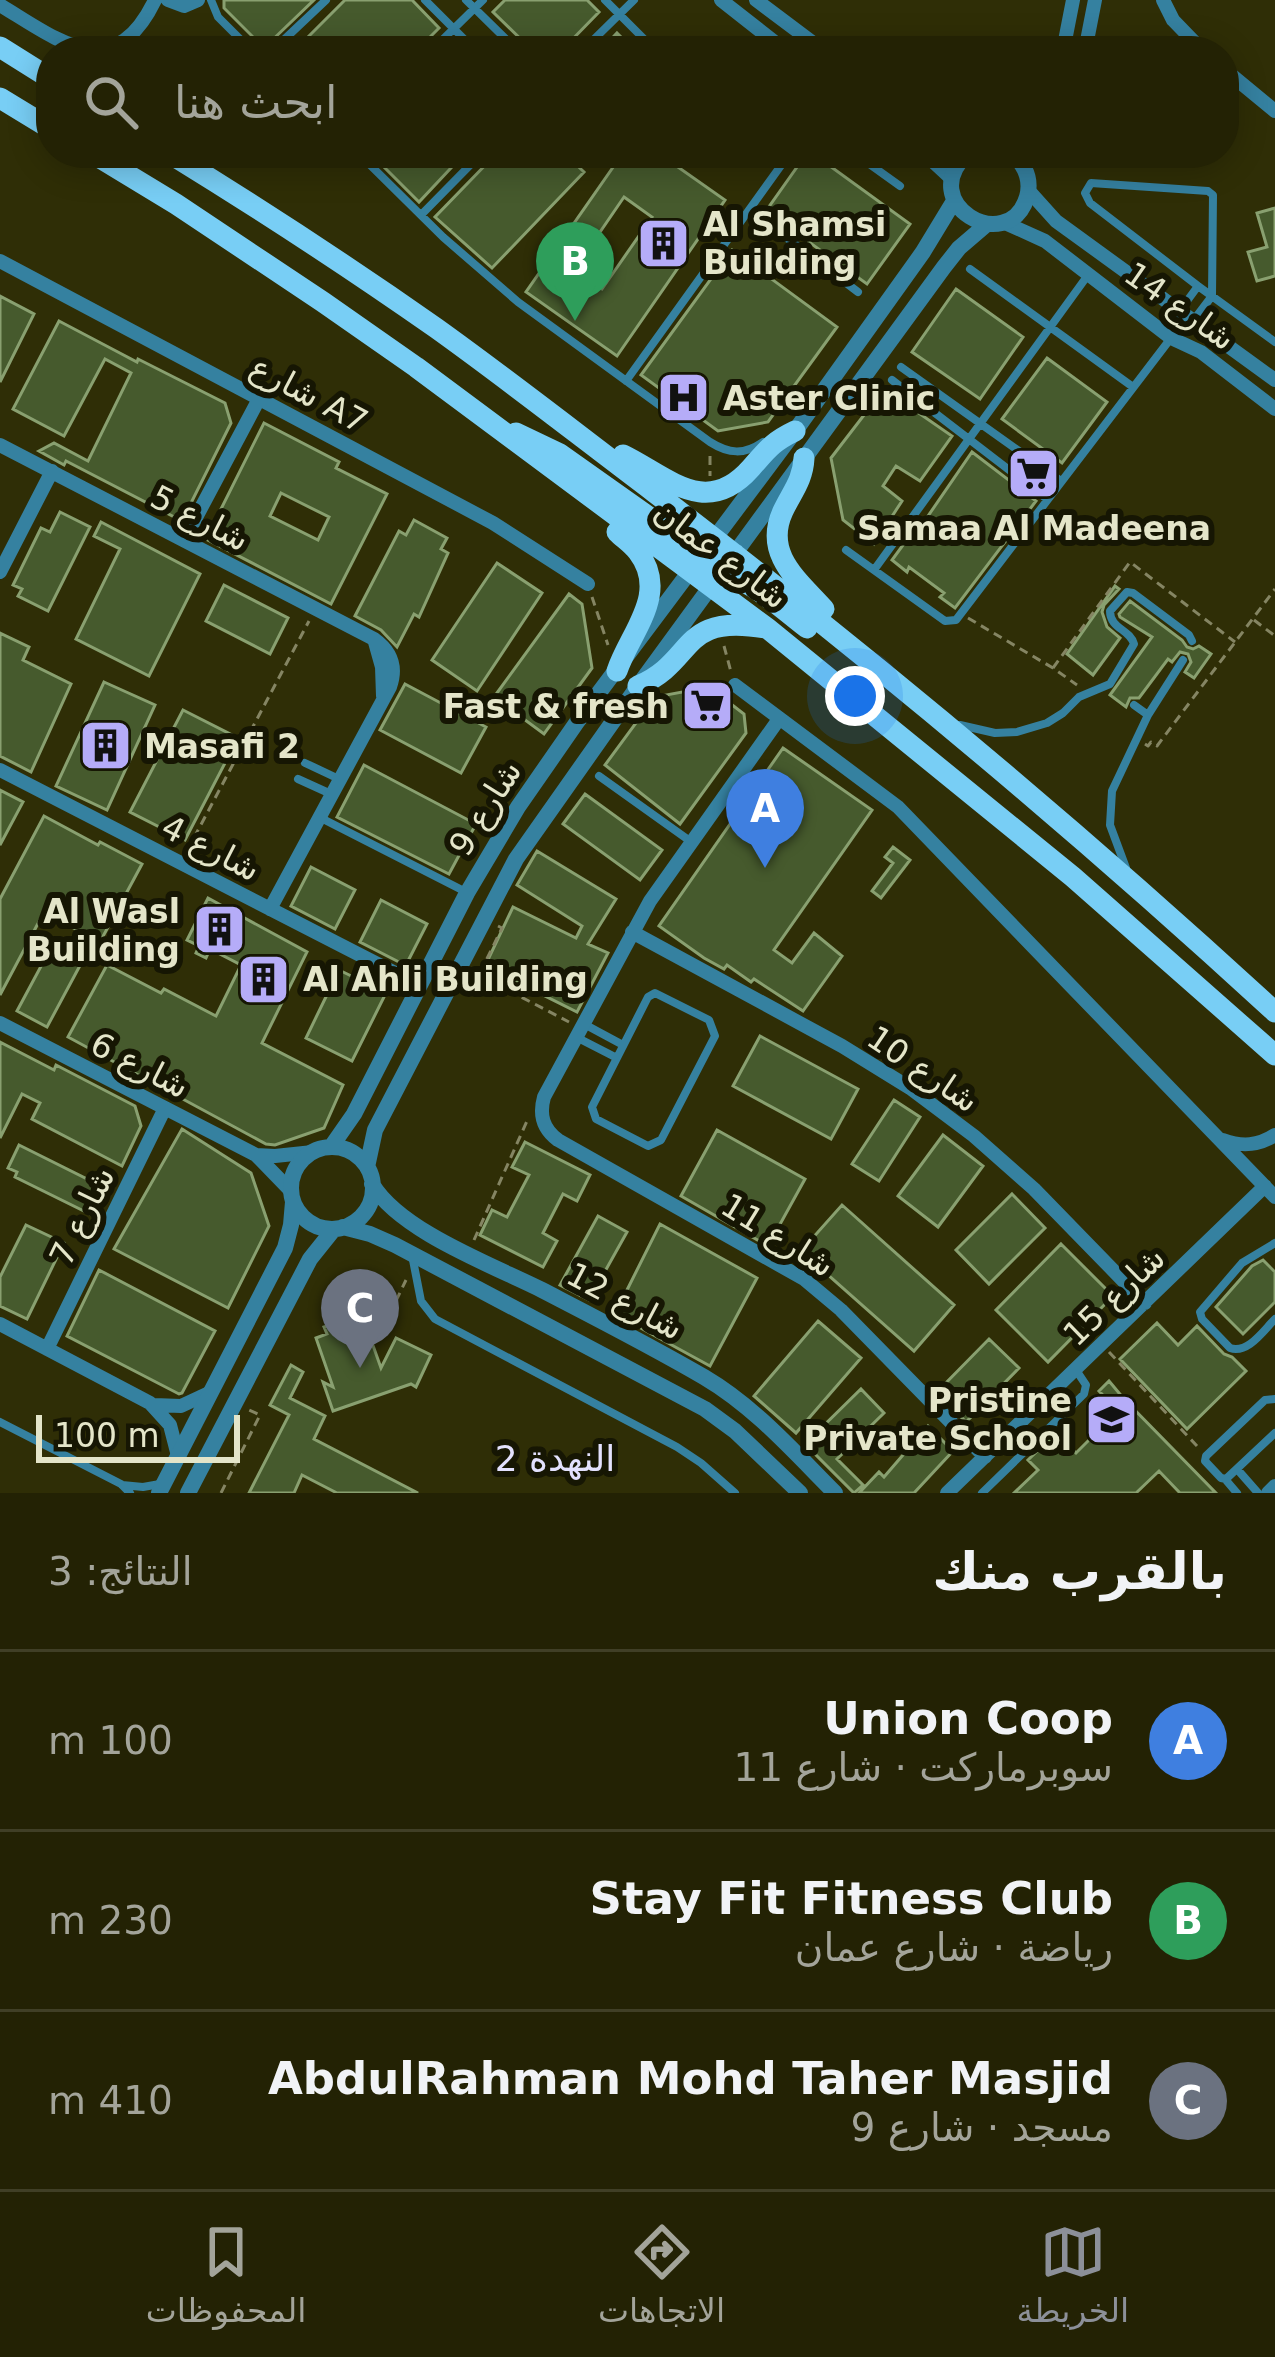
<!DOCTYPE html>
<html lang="ar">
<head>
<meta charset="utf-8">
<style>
  body { margin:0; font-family:"DejaVu Sans",Vazirmatn,sans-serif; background:#2f2f13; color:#f1f3f6; direction:rtl }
  .scale { position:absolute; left:36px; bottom:30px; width:204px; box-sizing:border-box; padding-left:12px; border:6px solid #e4e5c9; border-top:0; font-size:33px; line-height:42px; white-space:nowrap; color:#e4e5c9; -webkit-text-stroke:9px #161603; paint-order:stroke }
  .you { position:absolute; left:855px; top:696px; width:42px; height:42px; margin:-30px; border:9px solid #fff; border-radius:50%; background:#1a73e8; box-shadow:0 0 0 18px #1a73e833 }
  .badge { display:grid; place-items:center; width:78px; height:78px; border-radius:50%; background:#8c9099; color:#fff; font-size:39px; font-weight:700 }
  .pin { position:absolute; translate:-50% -99px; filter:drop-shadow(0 3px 6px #0008) }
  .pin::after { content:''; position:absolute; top:63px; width:42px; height:36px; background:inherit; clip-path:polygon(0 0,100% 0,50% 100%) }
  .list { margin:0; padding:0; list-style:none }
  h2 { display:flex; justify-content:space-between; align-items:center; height:156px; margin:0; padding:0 48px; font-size:51px }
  h2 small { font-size:39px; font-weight:400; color:#a3a49a }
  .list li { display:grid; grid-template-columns:78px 1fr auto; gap:36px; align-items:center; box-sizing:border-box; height:180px; padding:0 48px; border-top:3px solid #403f26 }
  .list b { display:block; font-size:45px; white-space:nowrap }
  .list p { margin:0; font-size:39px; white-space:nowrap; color:#a3a49a }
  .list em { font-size:39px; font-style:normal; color:#a3a49a }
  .icon { flex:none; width:66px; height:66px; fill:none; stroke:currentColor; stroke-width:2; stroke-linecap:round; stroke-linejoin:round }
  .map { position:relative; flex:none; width:1275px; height:1493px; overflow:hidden; direction:ltr }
  .search { position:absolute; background:#232204; box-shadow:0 6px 30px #0003; left:36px; right:36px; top:36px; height:132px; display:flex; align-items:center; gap:30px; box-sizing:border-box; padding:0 42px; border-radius:48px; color:#a3a49a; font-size:45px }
  .sheet { height:696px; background:#232204 }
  nav { display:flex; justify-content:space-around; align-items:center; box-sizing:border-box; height:168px; border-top:3px solid #403f26; background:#232204; font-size:33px; color:#a3a49a }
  nav a { display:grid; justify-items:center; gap:6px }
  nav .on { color:#8c9099 }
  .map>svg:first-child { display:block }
  .building { fill:#465a2d; stroke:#89a070; stroke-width:3; fill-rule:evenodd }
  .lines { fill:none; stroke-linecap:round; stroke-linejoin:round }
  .path { stroke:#858563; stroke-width:3; stroke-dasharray:9 6; stroke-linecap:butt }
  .service { stroke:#3581a0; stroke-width:8 }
  .minor { stroke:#3581a0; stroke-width:14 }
  .tertiary { stroke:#3581a0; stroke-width:16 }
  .primary { stroke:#78cef5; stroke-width:21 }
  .labels { text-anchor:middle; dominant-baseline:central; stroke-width:12; stroke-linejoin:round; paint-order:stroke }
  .poi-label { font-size:33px; font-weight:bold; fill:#e4e5c9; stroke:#161603; text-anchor:start }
  .street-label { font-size:33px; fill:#e4e5c9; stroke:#161603 }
  .neighbourhood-label { font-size:36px; fill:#e3e1fe; stroke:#161603 }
</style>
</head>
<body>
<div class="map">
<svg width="1275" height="1493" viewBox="0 0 1275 1493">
  <rect width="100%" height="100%" fill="#2f2e06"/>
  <!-- building -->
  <path class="building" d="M224,0H314L264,48L224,8Z
    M345,0H412L439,28L416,51H294Z
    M505,0H587L599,12L561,51H533L493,12Z
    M617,33L635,51H600Z
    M370,153H465L419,202Z
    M497,153H564L584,172L492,268L435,217Z
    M623,153H658L725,200L617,356L526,292ZM624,197L652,217L602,289L574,270Z
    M807,153H812L910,224L867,284L766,211Z
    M1275,208V276L1257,281L1248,252L1267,247L1257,213Z
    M732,250L837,327L768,422L718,431L641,375Z
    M956,289L1023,337L980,399L912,352Z
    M0,296L34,314L0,382Z
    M59,321L116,351L137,362L138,359L225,403L231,423L182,521L66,461L64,465L39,451L54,443L88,461L131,373L105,359L64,436L13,409Z
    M1047,358L1107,402L1062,463L1002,419Z
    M884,389L952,436L920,481L896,466L883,486L902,501L874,544L843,520L831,458Z
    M264,423L339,462L336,468L387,494L331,604L206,539ZM281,493L329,517L318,540L270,516Z
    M972,452L1036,501L955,608L940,597L944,593L909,567L907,572L892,560L914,530L917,532Z
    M60,512L90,527L48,611L18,596L22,589L13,585L41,528L50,532Z
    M414,520L447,538L441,549L448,553L419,617L414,614L397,647L381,630L355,616L399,531L406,535Z
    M101,522L200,574L149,676L76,639L120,549L94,536Z
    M497,563L542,593L477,691L432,660Z
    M224,585L288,618L270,654L206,621Z
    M1115,586L1119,589L1104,605L1102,612L1107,627L1120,638L1093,675L1067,654Z
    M569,594L582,604L592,668L544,734L494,697Z
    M1130,601L1182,640L1187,647L1193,649L1199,646L1211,654L1194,678L1185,672L1191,662L1188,654L1180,652L1172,662L1168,659L1139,698H1130L1126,707L1110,695L1152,637L1120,617L1119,614Z
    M0,633L29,647L23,660L71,684L31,772L0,756Z
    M104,682L155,705L107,810L56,786Z
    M405,684L486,727L461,773L380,730Z
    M709,687L744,714L746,733L680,824L605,765L655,697Z
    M183,710L238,738L185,840L130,812Z
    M783,748L872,810L774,950L792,963L814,933L842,956L803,1011L754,979L751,982L727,965L724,969L704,958L659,926Z
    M364,765L476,824L449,874L337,817Z
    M0,790L23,802L0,845Z
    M585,794L662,850L640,880L563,824Z
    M44,816L98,845L100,842L142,864L100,942L45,913L42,916L0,995V899Z
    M893,847L910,860L881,898L872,891L893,863L885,857Z
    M537,851L616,899L588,944L608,953L577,1012L485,966L513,907L576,938L582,926L517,885Z
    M311,867L355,890L335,929L291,906Z
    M208,898L307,952L262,1043L343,1085L324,1128L275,1145L266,1144L68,1037L107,965L161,993L164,989L216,1016L241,965L210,949L206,958L196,953L199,946L187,940Z
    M381,900L427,924L408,961L399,962L360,942Z
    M54,942L84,958L47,1027L17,1011Z
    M339,970L386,993L352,1061L306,1038Z
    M760,1036L858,1089L831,1139L733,1086Z
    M0,1042L54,1070L56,1065L135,1106L141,1126L122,1166L32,1119L40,1103L22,1094L0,1138Z
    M894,1100L920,1117L879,1181L852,1164Z
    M182,1129L251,1173L269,1226L228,1308L114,1249Z
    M717,1130L805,1179L768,1246L681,1196Z
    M943,1135L983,1166L938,1227L898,1196Z
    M525,1142L590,1175L577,1201L563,1194L543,1233L557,1241L543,1267L480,1235L492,1210L507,1217L529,1175L512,1167Z
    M19,1145L105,1188L92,1215L15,1177L17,1172L8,1168Z
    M1012,1194L1045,1228L989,1284L956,1250Z
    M842,1205L954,1305L914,1351L801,1251Z
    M598,1216L627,1232L589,1300L560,1285Z
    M660,1224L757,1278L710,1366L615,1314Z
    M26,1225L64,1243L27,1319L0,1306V1277Z
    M1061,1244L1113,1296L1048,1362L996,1310Z
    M1263,1260L1275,1272V1302L1243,1334L1216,1307L1252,1266Z
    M99,1270L215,1331L182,1393L179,1394L67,1336Z
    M356,1317L359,1325L365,1323L381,1368L396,1338L431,1355L416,1387L411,1384L333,1411L323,1382L333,1387L316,1338L327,1334L324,1327Z
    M818,1321L861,1358L796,1433L754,1396Z
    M1157,1323L1178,1345L1197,1326L1224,1354L1232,1357L1246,1371L1187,1429L1120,1359Z
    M989,1339L1019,1368L966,1422L937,1392Z
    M291,1365L303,1372L290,1398L325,1416L314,1439L418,1493H337L302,1475L294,1493H249L289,1415L270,1405Z
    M1109,1381L1124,1399L1216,1493H1180L1159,1471L1136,1493H1014L1038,1470L1028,1460L1056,1433L1076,1453L1118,1411L1099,1391Z
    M861,1389L884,1413L837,1459L863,1485L854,1493L805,1444Z
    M928,1426L953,1451L914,1493H859L879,1472L884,1477Z"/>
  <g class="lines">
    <!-- path -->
    <path class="path" d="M710,456V476
      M592,597L608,645
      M968,618L1053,668L1077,685
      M1254,620L1275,636
      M724,646L731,672
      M1053,668L1130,562L1235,642
      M1145,744L1148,746L1151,742L1157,746L1275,589
      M187,851L309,621
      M498,926L502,928L479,975L569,1022
      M474,1240L527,1121L531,1120
      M383,1328L406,1280
      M1109,1352L1197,1446
      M221,1493L260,1415L247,1409"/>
    <!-- service -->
    <path class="service" d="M211,0L218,17L252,51
      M425,0L476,51
      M466,0L518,51
      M605,0L656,51
      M272,51L326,0
      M431,51L483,0
      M582,51L634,0
      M358,153L443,237L518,302L710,442C729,454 744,455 763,442
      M578,153L583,159
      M854,153L900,186
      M750,210L858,292
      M421,215L482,153
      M970,269L1133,387
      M1177,310L1187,301L1198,286
      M1193,321L1212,296L1213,195L1208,191L1091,183L1085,193L1090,203L1198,286L1275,342
      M901,367L1061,481
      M892,380L1047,499
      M626,381L790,153
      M846,550L945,621L956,620L1171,338
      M874,570L1088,275
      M1134,705L1148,715
      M960,725L995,733L1017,732L1047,723L1063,713L1079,697L1110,684L1134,644C1130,629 1110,629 1110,611L1127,592L1133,593L1189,635L1192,641
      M305,763L339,779
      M599,776L690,841
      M298,779L331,794
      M319,817L466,892
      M1126,868L1110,825L1112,791L1148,715L1183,660
      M655,993L709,1020L715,1036L661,1140L648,1146L596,1119L592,1107L648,997Z
      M584,1024L623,1045
      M578,1038L617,1058
      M1275,1243L1242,1263L1200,1312L1202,1319L1230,1348C1248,1354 1263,1331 1275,1319
      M412,1255L421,1301L435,1319L677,1447L701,1463L735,1493
      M1275,1399L1265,1400L1206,1456L1205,1461L1221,1478L1226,1479L1275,1433
      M0,1422L121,1484L130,1493
      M1237,1469L1258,1493
      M1225,1479L1237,1493
      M122,1485L143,1487L160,1484
      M982,1493L1084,1394L1086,1385L1076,1370"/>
    <!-- minor -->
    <path class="minor" d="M168,0L184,6L198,0
      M721,0L786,51
      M756,0L824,51
      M1163,0L1173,20L1203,51
      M0,5C58,40 113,87 155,0
      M1063,51L1073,0
      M1085,51L1095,0
      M1224,69L1275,111
      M924,153L952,179
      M1029,191L1056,221L1275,380
      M1003,222L1045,241L1171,338L1201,352L1275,409
      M0,261L493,523L588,584
      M0,445L374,639C392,652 397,667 390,687L270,909
      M184,540L260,397
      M0,572L52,471
      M375,642L382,667L383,696
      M735,685L898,807L1275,1197
      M779,719L650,901L544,1097C539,1115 543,1129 558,1140L804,1279L841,1310L985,1457
      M0,770L397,974L427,969
      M632,932L842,1046L910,1088L974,1136L1034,1189L1145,1303
      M0,1023L256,1155L291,1191
      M1223,1140C1242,1147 1258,1146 1275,1135
      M256,1155L275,1156L313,1152
      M0,1324L150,1403L170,1425L178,1456
      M47,1349L165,1108
      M154,1405L181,1406L211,1392
      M947,1493L1265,1186
      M1268,1493L1275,1486"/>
    <!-- tertiary -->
    <path class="tertiary" d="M968,153C913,203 1008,258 1027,197C1032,179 1025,165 1012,153
      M331,1147L354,1114L467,893L518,807L577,722L795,431L923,252L954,201
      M291 1188a41 41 0 1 1 82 0a41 41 0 1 1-82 0Z
      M367,1167L375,1130L516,859L638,686L944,267L959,248L987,224
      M372,1184C400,1231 492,1265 542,1290C596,1318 651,1346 704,1377C755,1407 794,1452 835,1493
      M343,1227L370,1234L395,1245L705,1409L735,1431L800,1493
      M159,1493L285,1248L291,1225L293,1202
      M188,1493L310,1259L334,1229"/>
    <!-- primary -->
    <path class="primary" d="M0,47L51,79
      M0,98L51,129
      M92,153L176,204L323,302L416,367L767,628L1073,877L1275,1055
      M169,153C260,209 349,267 436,328C510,381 581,437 654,492C869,656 1076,829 1275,1012
      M516,433L560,454L704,556L722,560L735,554
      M623,455C668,477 706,519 751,468C767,450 772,442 795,431
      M804,458C803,480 792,492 783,511C763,554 798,580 824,609
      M700,571C743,570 774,603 807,628
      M617,671C630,632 670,594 638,552C632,544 624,539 617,532
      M638,686C697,661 678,613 765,628"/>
  </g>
  <!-- icons -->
  <defs>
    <symbol id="building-square" viewBox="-11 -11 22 22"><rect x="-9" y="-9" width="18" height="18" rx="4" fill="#b5acf8" stroke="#161603"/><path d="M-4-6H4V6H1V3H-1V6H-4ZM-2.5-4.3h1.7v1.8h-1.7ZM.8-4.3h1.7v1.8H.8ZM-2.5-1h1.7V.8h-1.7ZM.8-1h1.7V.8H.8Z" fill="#111"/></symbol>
    <symbol id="hospital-square" viewBox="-11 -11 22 22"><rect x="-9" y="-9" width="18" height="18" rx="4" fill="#b5acf8" stroke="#161603"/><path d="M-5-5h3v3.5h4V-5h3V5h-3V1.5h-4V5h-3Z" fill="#111"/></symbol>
    <symbol id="supermarket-square" viewBox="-11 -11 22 22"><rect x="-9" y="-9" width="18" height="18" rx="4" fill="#b5acf8" stroke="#161603"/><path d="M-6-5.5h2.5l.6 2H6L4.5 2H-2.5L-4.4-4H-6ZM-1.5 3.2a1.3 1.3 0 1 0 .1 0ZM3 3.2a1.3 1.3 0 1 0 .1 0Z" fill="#111"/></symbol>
    <symbol id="school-square" viewBox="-11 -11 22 22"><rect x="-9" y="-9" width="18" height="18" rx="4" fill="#b5acf8" stroke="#161603"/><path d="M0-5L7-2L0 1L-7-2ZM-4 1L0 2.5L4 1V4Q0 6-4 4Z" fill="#111"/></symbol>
  </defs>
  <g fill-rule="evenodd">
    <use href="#building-square" x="634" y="214" width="59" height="59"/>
    <use href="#hospital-square" x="654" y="368" width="59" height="59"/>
    <use href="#supermarket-square" x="1004" y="444" width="59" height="59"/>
    <use href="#supermarket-square" x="678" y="676" width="59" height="59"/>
    <use href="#building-square" x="76" y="716" width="59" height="59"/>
    <use href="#building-square" x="190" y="900" width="59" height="59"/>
    <use href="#building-square" x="234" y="950" width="59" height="59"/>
    <use href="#school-square" x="1082" y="1390" width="59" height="59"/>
  </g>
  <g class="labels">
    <!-- poi labels -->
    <g class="poi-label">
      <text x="703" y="224">Al Shamsi<tspan x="703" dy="38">Building</tspan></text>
      <text x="723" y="398">Aster Clinic</text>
      <text x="1034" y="528" text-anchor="middle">Samaa Al Madeena</text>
      <text x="669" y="706" text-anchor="end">Fast &amp; fresh</text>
      <text x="144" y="746">Masafi 2</text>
      <text x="180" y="911" text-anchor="end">Al Wasl<tspan x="180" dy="38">Building</tspan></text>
      <text x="303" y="979">Al Ahli Building</text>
      <text x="1072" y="1400" text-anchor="end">Pristine<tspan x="1072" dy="38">Private School</tspan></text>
    </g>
    <!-- street labels -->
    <g class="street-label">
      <text transform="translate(1180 306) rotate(35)">شارع 14</text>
      <text transform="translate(309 394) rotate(28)">شارع A7</text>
      <text transform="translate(200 518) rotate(27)">شارع 5</text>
      <text transform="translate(721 554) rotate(37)">شارع عمان</text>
      <text transform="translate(485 808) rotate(-58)">شارع 9</text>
      <text transform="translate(211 848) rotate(27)">شارع 4</text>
      <text transform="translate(140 1065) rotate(27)">شارع 6</text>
      <text transform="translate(923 1069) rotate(34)">شارع 10</text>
      <text transform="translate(82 1216) rotate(-64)">شارع 7</text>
      <text transform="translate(778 1235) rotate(32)">شارع 11</text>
      <text transform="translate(1114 1296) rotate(-44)">شارع 15</text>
      <text transform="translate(625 1301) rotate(28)">شارع 12</text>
    </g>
    <!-- neighbourhood labels -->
    <g class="neighbourhood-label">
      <text x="555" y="1458">النهدة 2</text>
    </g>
  </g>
</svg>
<div class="scale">100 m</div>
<div class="you"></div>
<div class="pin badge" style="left:765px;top:868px;background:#3f7fe0">A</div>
<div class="pin badge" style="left:575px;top:321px;background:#2e9e5b">B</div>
<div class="pin badge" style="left:360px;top:1368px;background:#6b7280">C</div>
<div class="search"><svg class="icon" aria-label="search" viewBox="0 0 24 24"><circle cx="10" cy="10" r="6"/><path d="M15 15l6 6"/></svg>ابحث هنا</div>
</div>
<section class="sheet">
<h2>بالقرب منك<small>النتائج: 3</small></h2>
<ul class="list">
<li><span class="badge" style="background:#3f7fe0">A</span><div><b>Union Coop</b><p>سوبرماركت · شارع 11</p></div><em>100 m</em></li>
<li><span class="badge" style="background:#2e9e5b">B</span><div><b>Stay Fit Fitness Club</b><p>رياضة · شارع عمان</p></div><em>230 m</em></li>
<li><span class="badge" style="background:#6b7280">C</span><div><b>AbdulRahman Mohd Taher Masjid</b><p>مسجد · شارع 9</p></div><em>410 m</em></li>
</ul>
</section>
<nav>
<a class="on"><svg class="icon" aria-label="map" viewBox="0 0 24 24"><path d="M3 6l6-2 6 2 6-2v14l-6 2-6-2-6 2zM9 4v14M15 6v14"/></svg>الخريطة</a>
<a><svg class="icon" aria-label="directions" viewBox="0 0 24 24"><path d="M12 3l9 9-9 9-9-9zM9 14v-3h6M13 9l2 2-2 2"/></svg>الاتجاهات</a>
<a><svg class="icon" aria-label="saved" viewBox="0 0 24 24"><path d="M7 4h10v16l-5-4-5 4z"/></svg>المحفوظات</a>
</nav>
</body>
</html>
